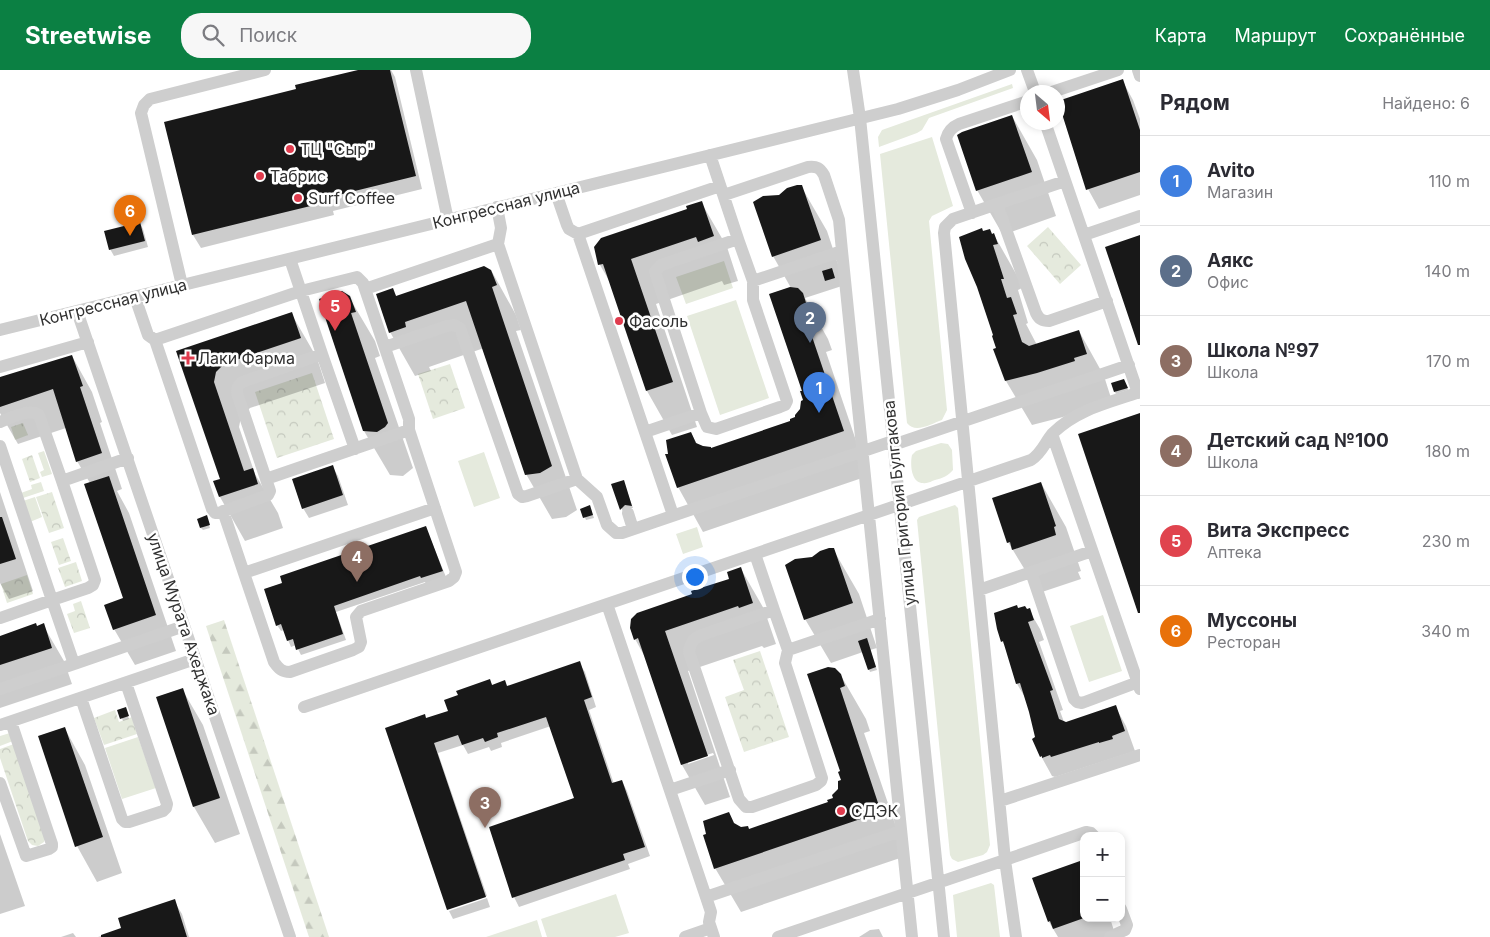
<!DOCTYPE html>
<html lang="ru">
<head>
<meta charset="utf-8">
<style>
  body { margin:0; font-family:Inter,sans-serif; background:#f7f7f7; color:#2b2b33 }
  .controls { position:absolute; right:15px; bottom:15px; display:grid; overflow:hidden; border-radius:10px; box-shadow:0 2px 8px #0003 }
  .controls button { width:45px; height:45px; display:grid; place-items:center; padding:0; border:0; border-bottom:1px solid #e1e1e2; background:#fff; color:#2b2b33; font:25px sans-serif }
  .compass { position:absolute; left:1020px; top:15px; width:45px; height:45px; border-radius:50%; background:#fff; box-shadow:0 2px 8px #0003; rotate:152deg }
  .you { position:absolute; left:694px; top:506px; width:18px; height:18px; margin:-12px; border:4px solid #fff; border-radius:50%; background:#1a73e8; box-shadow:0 0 0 8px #1a73e833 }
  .badge { display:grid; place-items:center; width:32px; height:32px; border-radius:50%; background:#0b8043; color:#fff; font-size:16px; font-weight:700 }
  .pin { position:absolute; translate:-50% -41px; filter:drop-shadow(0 1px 2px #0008) }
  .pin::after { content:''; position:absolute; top:26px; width:18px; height:15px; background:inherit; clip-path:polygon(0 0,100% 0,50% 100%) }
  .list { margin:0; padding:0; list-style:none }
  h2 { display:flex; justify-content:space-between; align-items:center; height:65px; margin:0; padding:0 20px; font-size:21px }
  h2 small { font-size:16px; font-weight:400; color:#7c7c81 }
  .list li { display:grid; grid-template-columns:32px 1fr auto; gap:15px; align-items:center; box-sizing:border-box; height:90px; padding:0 20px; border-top:1px solid #e1e1e2 }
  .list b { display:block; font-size:19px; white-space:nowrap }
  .list p { margin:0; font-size:16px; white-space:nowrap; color:#7c7c81 }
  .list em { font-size:16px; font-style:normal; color:#7c7c81 }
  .icon { flex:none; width:28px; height:28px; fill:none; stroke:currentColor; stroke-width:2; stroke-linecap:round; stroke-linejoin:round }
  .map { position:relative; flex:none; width:1140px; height:867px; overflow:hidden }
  header { display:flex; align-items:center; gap:30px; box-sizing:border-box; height:70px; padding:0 25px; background:#0b8043; color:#fff }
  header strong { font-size:24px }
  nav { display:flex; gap:28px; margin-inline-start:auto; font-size:18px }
  .search { width:350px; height:45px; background:#f7f7f7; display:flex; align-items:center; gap:12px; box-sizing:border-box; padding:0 18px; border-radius:20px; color:#7c7c81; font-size:19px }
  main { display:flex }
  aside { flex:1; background:#fff }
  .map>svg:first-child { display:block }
  .grass { fill:#e5eadd }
  .forest { fill:url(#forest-firs) }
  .park { fill:url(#park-crowns) }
  .shadow { fill:#0003; fill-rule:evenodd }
  .building { fill:#181818 }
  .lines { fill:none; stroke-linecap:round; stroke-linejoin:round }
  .minor { stroke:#cecece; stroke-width:12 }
  .poi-dot { fill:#e03c4e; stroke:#fff; stroke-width:2 }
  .labels { text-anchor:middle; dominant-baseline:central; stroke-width:5; stroke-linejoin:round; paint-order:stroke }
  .poi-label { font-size:16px; fill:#313131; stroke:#fff; text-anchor:start }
  .street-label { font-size:16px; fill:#313131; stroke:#fff }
</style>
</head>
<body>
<header>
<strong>Streetwise</strong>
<div class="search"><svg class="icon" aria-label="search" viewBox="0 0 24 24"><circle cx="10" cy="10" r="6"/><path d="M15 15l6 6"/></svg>Поиск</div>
<nav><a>Карта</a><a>Маршрут</a><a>Сохранённые</a></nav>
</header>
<main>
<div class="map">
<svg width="1140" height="867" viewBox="0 0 1140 867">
  <defs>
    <pattern id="forest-firs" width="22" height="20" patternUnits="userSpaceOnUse" patternTransform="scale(1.25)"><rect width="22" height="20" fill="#e5eadd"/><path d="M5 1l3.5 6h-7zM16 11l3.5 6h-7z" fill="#c5c9be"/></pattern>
    <pattern id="park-crowns" width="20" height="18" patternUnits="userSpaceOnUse" patternTransform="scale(1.25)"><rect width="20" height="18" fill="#e5eadd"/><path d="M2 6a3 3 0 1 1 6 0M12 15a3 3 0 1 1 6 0" fill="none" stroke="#c5c9be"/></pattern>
  </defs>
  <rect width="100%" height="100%" fill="#fff"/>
  <!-- grass -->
  <path class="grass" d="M1012,14L1013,18L929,48L922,60L917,63L879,77L878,67L882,60Z
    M932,67L953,136L932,146L929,151L947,340L942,350C931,354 915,364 907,353L880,84Z
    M724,191L733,218L686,234L676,207Z
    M736,230L769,328L720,345L687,246Z
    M941,373L948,374L952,380L953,400C948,406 943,408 935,410C932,411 927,414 923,413C911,413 910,394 912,385L916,381Z
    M44,381L52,404L42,407L40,402L44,400L38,383Z
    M484,382L500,428L474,437L458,391Z
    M41,412L44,421L23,428L21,423L32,419L31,415Z
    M35,427L42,447L30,452L23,431Z
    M955,435L958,438L990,775L987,782L983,785L958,792L952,789L950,785L917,450L919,447Z
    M697,457L703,477L683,484L676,464Z
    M1103,545L1122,601L1089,612L1070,556Z
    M138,667L156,718L122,729L105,678Z
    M991,813L994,815L1000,867H957L953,825Z
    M616,824L629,863L615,867H547L541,849Z
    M537,850L542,867H486Z"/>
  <!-- forest -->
  <path class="forest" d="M224,550L329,867H309L206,556Z"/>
  <!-- park -->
  <path class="park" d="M1048,157L1081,195L1060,214L1027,176Z
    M450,294L465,338L433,349L418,304Z
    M312,303L334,369L277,388L255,322Z
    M23,353L28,365L15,370L11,357Z
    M32,385L40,408L30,412L22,389Z
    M52,422L64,458L49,463L36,427Z
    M63,468L71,491L59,495L51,472Z
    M76,492L82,511L65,517L58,498Z
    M27,505L33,524L7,533L1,514Z
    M81,531L90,558L74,563L67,544L75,541L73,534Z
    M760,581L789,667L744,682L725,627L744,620L733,590Z
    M115,640L119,652L132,647L137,664L104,675L94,648Z
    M10,663L13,671L0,676V666Z
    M14,674L45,769L44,772L38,776L32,775L28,771L0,688V679Z"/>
  <!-- shadow -->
  <path class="shadow" d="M363,0H391L395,7L422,119L333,141L334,145L201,178L193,165L298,20Z
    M1122,10L1133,30L1140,49V125L1099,139L1088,119L1058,32Z
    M1012,46L1037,90L1056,146L1003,165L977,120Z
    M801,116L827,161L845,215L805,228L828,269L832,280L826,282L868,406L703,462L678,417L691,363L697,374L711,380L792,352L797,348L805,331L791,218L773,186L779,126Z
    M701,132L727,177L738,211L724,215L722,211L656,234L697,357L672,365L647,321L611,214L600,195L595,178L688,140Z
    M140,153L143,159L148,177L114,186L110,179Z
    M983,163L994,165L1019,209L1022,218L1018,220L1028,253L1026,254L1037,275L1079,261L1104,306L1111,328L1063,347L1032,355L1006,311L995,280L997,279Z
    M491,200L516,245L521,260L516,261L577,440L566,447L552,449L526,404L484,278L429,297L431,301L415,306L390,262L392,220L397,227Z
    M349,227L375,271L380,286L375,288L413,398L403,406L390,405L364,361L320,230Z
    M291,243L317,288L325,313L250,338L241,347L239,357L255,404L278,443L283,458L245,471L220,427L221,410L178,282Z
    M72,286L92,322L102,352L100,353L122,419L117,421L129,443L176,581L135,595L114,559L125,529L90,413L77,391L66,358L18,374L0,343V308Z
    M1125,313L1128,320L1116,324L1115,322Z
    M332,396L338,406L348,435L309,448L303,438Z
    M1041,413L1066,457L1081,501L1078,502L1081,509L1039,523L1008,472Z
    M624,414L633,438H627L623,442L613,415Z
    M0,422L33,521L9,529L0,513Z
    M591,439L594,448L586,450L582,440Z
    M207,449L210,458L203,460L201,458Z
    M426,458L446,507L426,514L425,512L336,542L346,570L301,585L296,575L291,577L284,560L281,561L277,555Z
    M833,479L859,524L877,578L870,580L877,600L870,602L863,582L831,593L805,549L812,489Z
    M741,499L764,539L776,574L764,578L762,576L688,601L730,727L705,735L682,695L645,587L635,569L694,525L731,510ZM713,683L714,685L688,694V691Z
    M1018,540H1029L1040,559L1044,570L1039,572L1063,640L1060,641L1064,652L1066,654L1115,636L1126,656L1135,681L1055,707L1052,706L1041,686L1026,629L1017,614L1007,579L1002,571Z
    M43,555L64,591L72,614L0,638V567Z
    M579,593L585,602L596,637L589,640L614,714L622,711L627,721L650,786L628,794L630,799L519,837L514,827L575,729L551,656L501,673L502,677L491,681L489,677L468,684L463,675L438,683L487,826L448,839L426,650L450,642L490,611L493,616L507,617Z
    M840,604L866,649L870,661L864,663L906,786L741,842L715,798L735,755L749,760L830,733L835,728L839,720L842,711L841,702L809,605Z
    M182,619L203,655L240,764L215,773L194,737Z
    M119,640L126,641L129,649L123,651Z
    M65,659L85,695L122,803L97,812L77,776Z
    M0,764L25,836L0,844Z
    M1080,792L1084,799V848H1110L1116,867H1058L1049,852Z
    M487,828L490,837L453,849L449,841Z
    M174,831L182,844L189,867H98L123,859Z
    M879,859L883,867H859L870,860Z
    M73,863L76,867H61Z"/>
  <!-- building -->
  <path class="building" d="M358,0H390L416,106L326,128L327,132L192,165L164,52L296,19L295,15Z
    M1123,9L1140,60V102L1086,120L1058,31Z
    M1012,45L1032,102L976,121L957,65L962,62Z
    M797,115H802L821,170L772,187L753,132L763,126L779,125L787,118Z
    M702,131L714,166L698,172L696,167L631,189L673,312L646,321L603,194L598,195L594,177L601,168L687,139L686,136Z
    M140,152L145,171L109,180L104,161Z
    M982,158L983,161L990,159L992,164L994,163L998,174L993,175L1004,209H1001L1007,228L1011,227L1017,244L1013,245L1022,272L1029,276L1079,260L1087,284L1074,288L1075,291L1037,303L1005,311L993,279L996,278L992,266L993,265L977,217L965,189L959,167Z
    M1140,165V275H1138L1105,177Z
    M484,196L491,200L497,215L492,217L552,396L540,403L525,405L466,231L405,252L406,257L389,263L376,224L393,218L396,226Z
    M832,198L835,208L825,211L822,201Z
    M790,217L798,218L803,223L807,236L802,237L844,361L677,418L665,384H668L666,370L691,362L696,373L703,376L711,377V378L790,351V349L795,347V345L800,339L801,331L803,330L800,321H802L769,224Z
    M342,221L350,226L356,242L351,243L388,353L385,357L377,362L363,361L319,229Z
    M292,242L301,268L224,294L216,302L214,312L244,401L253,398L258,414L219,427L213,411L220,409L176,281Z
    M72,285L83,316L80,317L102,383L76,392L53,319L0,337V307Z
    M1124,309L1128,318L1114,322L1111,313Z
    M1140,343V543H1138L1078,364Z
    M333,395L343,425L302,439L292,409Z
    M109,406L156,545L113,560L104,535L123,528L84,414Z
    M624,410L632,436L625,435L620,440L611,414Z
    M1041,412L1056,456L1054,457L1056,465L1012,480L1010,472L1007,473L992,428Z
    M590,435L593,445L583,448L580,439Z
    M207,445L210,455L200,458L197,449Z
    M0,447H2L16,489L0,494Z
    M426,456L443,501L421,508L420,506L334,536L343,564L296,580L293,569L287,571L281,554L276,556L264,519L282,513L280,506Z
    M829,478H834L853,533L804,550L785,495L795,489L812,487L820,481Z
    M741,497L753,533L739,538L738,536L665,561L708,686L681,695L638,568L634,570L630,558L631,549L637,543L692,524L691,521L729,509L727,502Z
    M1017,535L1018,538L1025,536L1027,539L1030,538L1034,550L1028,552L1053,620L1050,621L1059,649L1066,652L1116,635L1125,661L1112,666L1113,669L1099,673V672L1051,687L1050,685L1042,688V686L1040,687L1032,669L1035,667L1029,642L1020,613L1016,614L1003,571L1001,572L997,559L994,543Z
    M36,553L37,556L44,553L52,578L0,595V566Z
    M867,568L876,597L868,600L858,571Z
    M580,591L592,627L584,630L612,713L622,710L645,777L623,784L625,790L512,828L489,757L574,728L546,647L497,663L498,667L485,672L483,668L462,675L458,665L434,673L486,827L447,840L385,658L425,644L426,648L448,641L444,630L458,625L456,621L490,609L492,615L505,610L507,616Z
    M828,597L835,598L841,604L845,616L840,618L881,742L714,799L703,765L706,764L703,751L729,742L734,753L741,757L748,756L749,759L828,732L827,730L833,728L832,725L838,719V711L841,710L838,702L840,701L807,604Z
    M183,618L220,728L193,737L156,627Z
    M126,637L129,646L120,649L117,640Z
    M65,657L103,767L75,777L38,666Z
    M1080,791L1084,800V848L1053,859L1050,851L1048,852L1032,808Z
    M175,829L187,867H101V865L121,858L118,848Z"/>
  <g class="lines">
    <!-- minor -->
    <path class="minor" d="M416,0L448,150
      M853,0L860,48L944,867
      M1027,0L1035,22
      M1138,0L1140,6
      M1052,22L1118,0
      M1045,52L1138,323
      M710,85L738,169
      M556,123L567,155L569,159L578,164L673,445
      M724,125L808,97C817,96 820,98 824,105L839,150L842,181L753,211
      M997,134L1036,243C1039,249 1042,251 1049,251L1107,231
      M972,143L946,69C948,61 952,57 959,54L1028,31
      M578,164L720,116
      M1084,165L1140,146
      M842,181L912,867
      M290,189L322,284
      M182,215L141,43L144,35L150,29L265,0
      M365,219L498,174L501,158L497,137
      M135,227L148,265L155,270L212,439L215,443H219L268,425L270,421L266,409L409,360V349L363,213L357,207L301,221L155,270
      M77,241L290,867
      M0,260L898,39L958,20L1010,0
      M385,277L447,256L454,255L460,258L518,424L522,427L527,426L577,409L498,174
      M0,297L88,272
      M0,352C11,348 29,338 39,345L62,411L128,388
      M645,362L701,343L655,202L661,195L738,169L753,211V230L787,331L785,335L780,337L716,359L707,357L701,343
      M1052,364L1140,619
      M893,375L1129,295
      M0,376L52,530L0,548
      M266,409L237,323C237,316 239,313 245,311L322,284L355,379
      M577,409L597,427L607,455L616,463H622L893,371
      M223,441L274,592C279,599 282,602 290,602L353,580L359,577L361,572L356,547L361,541L449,511L454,507L456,502L409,360
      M628,443L633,459
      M755,484L774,540
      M1031,502L1074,629L1077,632L1082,633L1138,612
      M244,503L435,438
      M979,520L1092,481
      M607,534L706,827L901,761
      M788,580L774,540L699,566C692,570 690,574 689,582L739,729L746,737H752L816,715L821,711L822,708L785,593L788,580L880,549
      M74,594L184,556
      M0,619L74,594L52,530L88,518L93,515L95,510L62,411
      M81,628L122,749L125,752H129L163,741L166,738L167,734L126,613
      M304,637L1031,390C1042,383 1045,372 1053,363C1078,339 1108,333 1140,322
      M0,655L195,589
      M0,713L26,786L49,779L52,777V774L11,652
      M670,720L730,700
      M1000,731L1140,685
      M706,827L711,842L709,852L714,867
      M685,867L711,858
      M778,867L1005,790L944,163L945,157L953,149L1065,111
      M1016,867L1005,790L1086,762L1091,763L1094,766
      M1110,867L1125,860L1127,855L1121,839"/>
  </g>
  <!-- markers -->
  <g class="poi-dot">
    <circle cx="290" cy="79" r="5"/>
    <circle cx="260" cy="106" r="5"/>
    <circle cx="298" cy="128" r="5"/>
    <circle cx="619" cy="251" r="5"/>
    <path d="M185.5 280.5h5v5h5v5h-5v5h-5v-5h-5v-5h5z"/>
    <circle cx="841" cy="741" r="5"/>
  </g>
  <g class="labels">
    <!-- poi labels -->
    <g class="poi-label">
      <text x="300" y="79">ТЦ "Сыр"</text>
      <text x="270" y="106">Табрис</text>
      <text x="308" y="128">Surf Coffee</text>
      <text x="629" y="251">Фасоль</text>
      <text x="198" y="288">Лаки Фарма</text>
      <text x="851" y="741">СДЭК</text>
    </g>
    <!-- street labels -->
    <g class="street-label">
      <text transform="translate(506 135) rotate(-14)">Конгрессная улица</text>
      <text transform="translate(113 232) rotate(-14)">Конгрессная улица</text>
      <text transform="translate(899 433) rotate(-96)">улица Григория Булгакова</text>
      <text transform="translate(184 554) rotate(71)">улица Мурата Ахеджака</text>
    </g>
  </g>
</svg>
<div class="controls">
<button>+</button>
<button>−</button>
</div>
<svg class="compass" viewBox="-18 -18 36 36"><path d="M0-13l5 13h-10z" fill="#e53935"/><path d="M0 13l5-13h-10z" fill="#7c7c81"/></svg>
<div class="you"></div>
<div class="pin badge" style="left:819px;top:343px;background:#3f7fe0">1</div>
<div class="pin badge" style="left:810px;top:273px;background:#5c6f8a">2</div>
<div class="pin badge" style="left:485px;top:758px;background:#8d6e63">3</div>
<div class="pin badge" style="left:357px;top:512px;background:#8d6e63">4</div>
<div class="pin badge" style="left:335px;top:261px;background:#e0444e">5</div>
<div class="pin badge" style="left:130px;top:166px;background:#e8710a">6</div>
</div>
<aside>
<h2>Рядом<small>Найдено: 6</small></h2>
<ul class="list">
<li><span class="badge" style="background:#3f7fe0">1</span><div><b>Avito</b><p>Магазин</p></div><em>110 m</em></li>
<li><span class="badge" style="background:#5c6f8a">2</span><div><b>Аякс</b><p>Офис</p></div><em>140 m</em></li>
<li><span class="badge" style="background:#8d6e63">3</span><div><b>Школа №97</b><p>Школа</p></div><em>170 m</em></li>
<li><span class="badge" style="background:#8d6e63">4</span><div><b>Детский сад №100</b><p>Школа</p></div><em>180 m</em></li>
<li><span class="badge" style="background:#e0444e">5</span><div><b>Вита Экспресс</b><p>Аптека</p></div><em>230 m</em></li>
<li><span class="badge" style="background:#e8710a">6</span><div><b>Муссоны</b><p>Ресторан</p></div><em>340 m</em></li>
</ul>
</aside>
</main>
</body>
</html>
